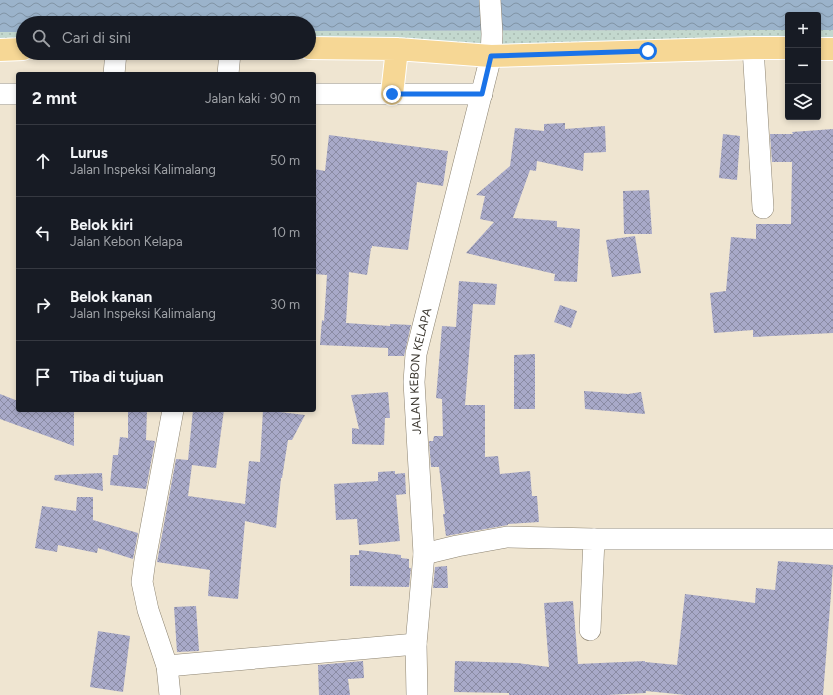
<!DOCTYPE html>
<html lang="id">
<head>
<meta charset="utf-8">
<style>
  body { margin:0; font-family:Figtree,sans-serif; background:#242831; color:#f1f3f6 }
  .controls { position:absolute; right:12px; top:12px; display:grid; overflow:hidden; border-radius:4px; box-shadow:0 2px 6px #0003 }
  .controls button { width:36px; height:36px; display:grid; place-items:center; padding:0; border:0; border-bottom:1px solid #363941; background:#171b24; color:#f1f3f6; font:20px sans-serif }
  .stop { position:absolute; width:12px; height:12px; margin:-9px; border:3px solid #1a73e8; border-radius:50%; background:#fff }
  .stop.end { background:#1a73e8; border-color:#fff; box-shadow:0 1px 4px #0008 }
  .list { margin:0; padding:0; list-style:none }
  h2 { display:flex; justify-content:space-between; align-items:center; height:52px; margin:0; padding:0 16px; font-size:17px }
  h2 small { font-size:13px; font-weight:400; color:#9ea1a6 }
  .list li { display:grid; grid-template-columns:26px 1fr auto; gap:12px; align-items:center; box-sizing:border-box; height:72px; padding:0 16px; border-top:1px solid #363941 }
  .list b { display:block; font-size:15px; white-space:nowrap }
  .list p { margin:0; font-size:13px; white-space:nowrap; color:#9ea1a6 }
  .list em { font-size:13px; font-style:normal; color:#9ea1a6 }
  .icon { flex:none; width:22px; height:22px; fill:none; stroke:currentColor; stroke-width:2; stroke-linecap:round; stroke-linejoin:round }
  .map { position:relative; flex:none; width:833px; height:695px; overflow:hidden }
  .search { position:absolute; background:#171b24; box-shadow:0 2px 6px #0003; left:16px; top:16px; width:300px; height:44px; display:flex; align-items:center; gap:10px; box-sizing:border-box; padding:0 14px; border-radius:22px; color:#9ea1a6; font-size:15px }
  .panel { position:absolute; background:#171b24; box-shadow:0 2px 6px #0003; left:16px; top:72px; width:300px; height:340px; border-radius:4px }
  .map>svg:first-child { display:block }
  .grass { fill:url(#grass-dots) }
  .water { fill:url(#water-waves) }
  .building { fill:url(#building-cross-hatch) }
  .lines { fill:none; stroke-linecap:round; stroke-linejoin:round }
  .minor-casing { stroke:#8d8472; stroke-width:22 }
  .major-casing { stroke:#fff; stroke-width:24 }
  .minor { stroke:#fff; stroke-width:21 }
  .major { stroke:#f6d795; stroke-width:22 }
  .route { stroke:#1a73e8; stroke-width:5 }
  .labels { text-anchor:middle; dominant-baseline:central; stroke-width:3; stroke-linejoin:round; paint-order:stroke }
  .street-label { font-size:12px; fill:#3d3931; stroke:#fcf2de }
</style>
</head>
<body>
<div class="map">
<svg width="833" height="695" viewBox="0 0 833 695">
  <defs>
    <pattern id="grass-dots" width="8" height="8" patternUnits="userSpaceOnUse"><rect width="8" height="8" fill="#c3d8ce"/><path d="M2 2h.1M6 6h.1" fill="none" stroke="#a8bab1" stroke-width="1.8" stroke-linecap="round"/></pattern>
    <pattern id="water-waves" width="16" height="10" patternUnits="userSpaceOnUse"><rect width="16" height="10" fill="#9bb3cb"/><path d="M0 5q4-4 8 0t8 0" fill="none" stroke="#8093a5"/></pattern>
    <pattern id="building-cross-hatch" width="8" height="8" patternUnits="userSpaceOnUse"><rect width="8" height="8" fill="#a8a9c8"/><path d="M0 0l8 8M0 8l8-8" fill="none" stroke="#8a8ba3"/></pattern>
  </defs>
  <rect width="100%" height="100%" fill="#efe5d1"/>
  <!-- grass -->
  <path class="grass" d="M788,30V48H309V31Z
    M818,30H833V49H818Z
    M0,32H23V49H0Z"/>
  <!-- water -->
  <path class="water" d="M0,0H833V30H818V15H788V30L309,31V23H23V32H0Z"/>
  <!-- building -->
  <path class="building" d="M565,123V129L605,126L606,152L584,153L583,171L537,161L536,171L530,170L513,218L557,221V227L580,229L577,282L554,281L555,274L466,253L494,222L480,219L485,196L476,195L510,166L515,128L544,131V124Z
    M833,129V333L753,337V330L714,333L710,293L726,291L731,237L756,239V224H791L792,162H772L770,134H793L792,132Z
    M723,134L740,136L737,180L719,178Z
    M329,135L448,151L443,186L417,182L408,250L372,246V248H371L367,275L349,272L346,323L390,326V324L411,325L404,356H388V348L320,345L322,320L324,321L327,275L314,274V169L325,171Z
    M649,190L652,234H624L623,191Z
    M635,236L641,273L612,277L606,240Z
    M459,281L497,284L495,305L473,304L465,405H485V457L498,456L500,474L530,471L532,496H537L539,522L508,524V525L446,536L443,514H445L439,467H431L429,441H433L434,436H443L442,399L436,398L442,326L456,327Z
    M560,305L577,311L571,328L554,322Z
    M535,354V409H514V355Z
    M584,391L628,394L641,392L645,414L585,409Z
    M388,392L390,418H385L384,445L352,444V428L359,429L351,395Z
    M0,394L18,401V410L56,412V410H74V446L0,419Z
    M128,410H147L146,440L155,441L146,489L110,485L113,455H118L120,437L128,438Z
    M193,410H224L216,468L192,465L188,496L245,504L249,461L260,462L263,410L305,415L292,440H288L282,478H281L276,528L245,521L238,599L208,596L210,570L157,562L176,459L188,460Z
    M395,471V474L405,473L406,494L396,495L400,541L359,545L357,519L336,520L334,484L378,481V472Z
    M102,473L103,491L54,480L55,475Z
    M77,497H93V520L138,533L133,559L98,548L97,553L58,545L57,552L35,548L42,506L76,511Z
    M359,550L401,555V558L409,559V568H411L409,587L350,586V555H359Z
    M778,561L833,565L831,594L823,695H686L646,691V693L607,695H509V693L454,692L455,661L517,663L549,667L544,603L573,601L578,664L645,661V662L677,665L685,594L755,603L756,588L775,590Z
    M447,566L448,588H433L435,567Z
    M196,606L199,651L177,652L174,607Z
    M98,631L130,636L123,692L90,687Z
    M363,661L364,678L348,679L350,695H319L318,665Z"/>
  <g class="lines">
    <defs>
      <g id="minor">
        <path d="M753,48L763,208"/>
        <path d="M114,74L116,53"/>
        <path d="M228,74L230,53"/>
        <path d="M0,94H18"/>
        <path d="M314,94H482"/>
        <path d="M594,539H833"/>
        <path d="M424,554L457,546L507,537L594,539L590,630"/>
        <path d="M167,666L416,644"/>
        <path d="M170,695L167,666L148,610L142,582L145,560L173,410"/>
        <path id="s1" d="M417,695L416,644L424,554L414,382L416,354L491,56L492,34L490,0"/>
      </g>
      <path id="major" d="M309,48L397,49L491,56L753,48H788
        M818,49H833
        M0,50L23,49
        M392,94L397,49"/>
    </defs>
    <!-- minor casing -->
    <use href="#minor" class="minor-casing"/>
    <!-- major casing -->
    <use href="#major" class="major-casing"/>
    <!-- minor -->
    <use href="#minor" class="minor"/>
    <!-- major -->
    <use href="#major" class="major"/>
  </g>
  <g class="lines">
    <!-- route -->
    <path class="route" d="M392,94H482L491,56L648,51"/>
  </g>
  <g class="labels">
    <!-- street labels -->
    <g class="street-label">
      <text stroke="none"><textPath href="#s1" startOffset="325">JALAN KEBON KELAPA</textPath></text>
    </g>
  </g>
</svg>
<div class="controls">
<button>+</button>
<button>−</button>
<button><svg class="icon" aria-label="layers" viewBox="0 0 24 24"><path d="M12 4l9 5-9 5-9-5zM3 14l9 5 9-5"/></svg></button>
</div>
<div class="stop" style="left:648px;top:51px"></div>
<div class="stop end" style="left:392px;top:94px"></div>
<div class="search"><svg class="icon" aria-label="search" viewBox="0 0 24 24"><circle cx="10" cy="10" r="6"/><path d="M15 15l6 6"/></svg>Cari di sini</div>
<section class="panel">
<h2>2 mnt<small>Jalan kaki · 90 m</small></h2>
<ul class="list">
<li><svg class="icon" aria-label="ahead" viewBox="0 0 24 24"><path d="M12 20V5M6 11l6-6 6 6"/></svg><div><b>Lurus</b><p>Jalan Inspeksi Kalimalang</p></div><em>50 m</em></li>
<li><svg class="icon" aria-label="left" viewBox="0 0 24 24"><path d="M17 20v-9H6M10 6l-5 5 5 5"/></svg><div><b>Belok kiri</b><p>Jalan Kebon Kelapa</p></div><em>10 m</em></li>
<li><svg class="icon" aria-label="right" viewBox="0 0 24 24"><path d="M7 20v-9h11M14 6l5 5-5 5"/></svg><div><b>Belok kanan</b><p>Jalan Inspeksi Kalimalang</p></div><em>30 m</em></li>
<li><svg class="icon" aria-label="arrive" viewBox="0 0 24 24"><path d="M6 21V4h12l-3 4 3 4H6"/></svg><div><b>Tiba di tujuan</b></div></li>
</ul>
</section>
</div>
</body>
</html>
